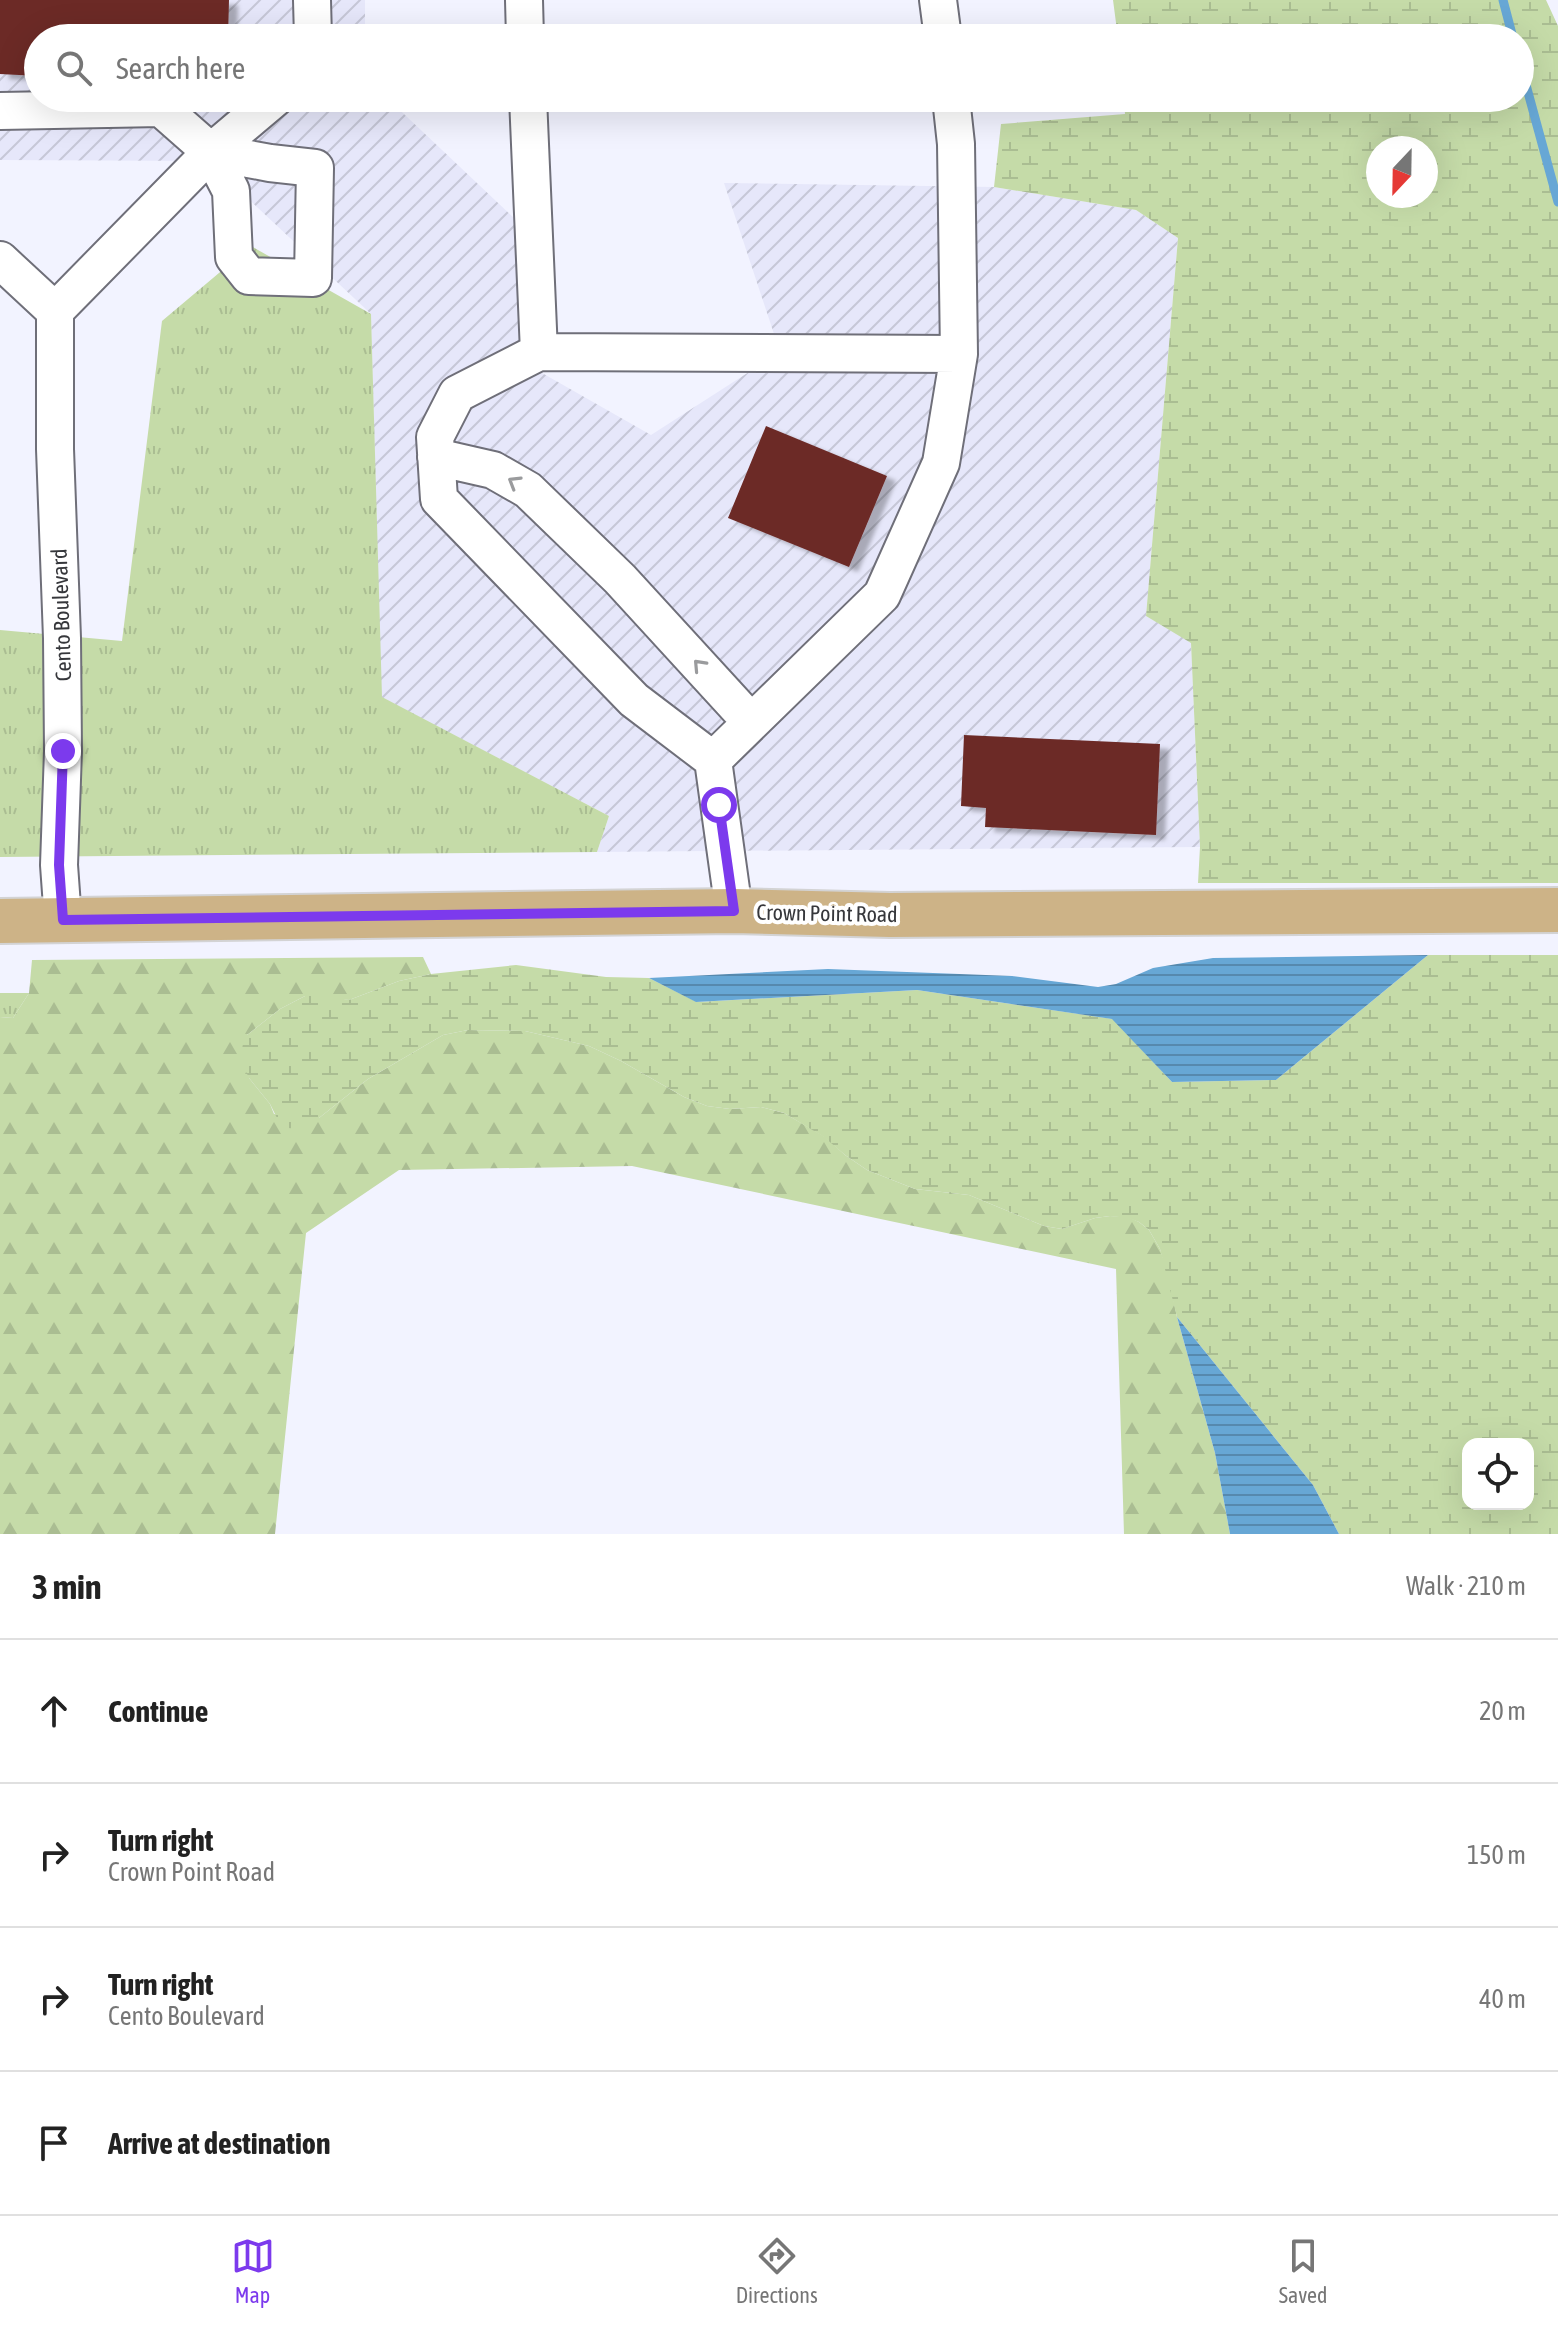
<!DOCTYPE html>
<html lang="en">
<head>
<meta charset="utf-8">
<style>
  body { margin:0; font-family:"Asap Condensed",sans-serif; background:#f2f2f2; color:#222 }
  .controls { position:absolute; right:24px; bottom:24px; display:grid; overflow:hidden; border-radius:16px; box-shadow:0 8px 32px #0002 }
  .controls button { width:72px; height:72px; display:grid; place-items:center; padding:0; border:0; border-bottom:2px solid #e0e0e0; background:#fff; color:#222; font:40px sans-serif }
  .compass { position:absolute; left:1366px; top:136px; width:72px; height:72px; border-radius:50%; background:#fff; box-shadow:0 8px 32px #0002; rotate:202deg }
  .stop { position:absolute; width:24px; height:24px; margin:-18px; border:6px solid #7c3aed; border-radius:50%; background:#fff }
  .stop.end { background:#7c3aed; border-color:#fff; box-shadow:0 2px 8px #0008 }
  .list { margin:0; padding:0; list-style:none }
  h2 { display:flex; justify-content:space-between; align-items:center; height:104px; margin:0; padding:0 32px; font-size:34px }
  h2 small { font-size:26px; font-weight:400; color:#767676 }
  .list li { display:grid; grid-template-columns:52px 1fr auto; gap:24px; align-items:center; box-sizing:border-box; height:144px; padding:0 32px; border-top:2px solid #e0e0e0 }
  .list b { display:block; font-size:30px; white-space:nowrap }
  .list p { margin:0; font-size:26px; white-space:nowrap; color:#767676 }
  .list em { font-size:26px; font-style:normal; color:#767676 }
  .icon { flex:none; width:44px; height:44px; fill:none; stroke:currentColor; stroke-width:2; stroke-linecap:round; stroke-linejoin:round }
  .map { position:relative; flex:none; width:1558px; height:1534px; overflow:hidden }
  .search { position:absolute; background:#fff; box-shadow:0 8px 32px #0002; left:24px; right:24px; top:24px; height:88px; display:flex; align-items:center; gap:20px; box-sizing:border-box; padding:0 28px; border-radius:44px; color:#767676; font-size:30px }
  .sheet { height:680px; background:#fff }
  nav { display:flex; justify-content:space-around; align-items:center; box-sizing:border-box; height:112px; border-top:2px solid #e0e0e0; background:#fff; font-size:22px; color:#767676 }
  nav a { display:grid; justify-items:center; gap:4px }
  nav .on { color:#7c3aed }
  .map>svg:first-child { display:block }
  .industrial { fill:url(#industrial-furrows) }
  .grass { fill:url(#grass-tufts) }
  .forest { fill:url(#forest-firs) }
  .wetland { fill:url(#wetland-marsh); fill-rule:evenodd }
  .water { fill:url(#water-rules) }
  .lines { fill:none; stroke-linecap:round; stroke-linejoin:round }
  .stream { stroke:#67a7d5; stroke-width:9 }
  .building { fill:#6c2b28; filter:url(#shadow) }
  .minor-casing { stroke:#6f6f79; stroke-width:40 }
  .major-casing { stroke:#d3d3d4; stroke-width:48 }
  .minor { stroke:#fff; stroke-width:36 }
  .major { stroke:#cdb387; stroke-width:44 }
  .oneway { stroke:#9a9b9d }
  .route { stroke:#7c3aed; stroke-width:10 }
  .labels { text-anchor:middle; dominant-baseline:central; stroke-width:8; stroke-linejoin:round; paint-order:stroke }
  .street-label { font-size:22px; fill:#36373b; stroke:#fff }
</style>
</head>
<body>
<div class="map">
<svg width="1558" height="1534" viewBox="0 0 1558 1534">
  <defs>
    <pattern id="industrial-furrows" width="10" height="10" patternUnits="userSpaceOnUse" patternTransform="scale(2)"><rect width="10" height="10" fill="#e6e7fa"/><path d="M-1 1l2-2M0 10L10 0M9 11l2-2" fill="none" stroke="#c6c7d7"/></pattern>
    <pattern id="grass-tufts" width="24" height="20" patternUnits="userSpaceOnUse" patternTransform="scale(2)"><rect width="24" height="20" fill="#c5dba8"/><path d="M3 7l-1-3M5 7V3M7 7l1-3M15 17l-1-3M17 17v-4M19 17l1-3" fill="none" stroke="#aabd92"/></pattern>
    <pattern id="forest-firs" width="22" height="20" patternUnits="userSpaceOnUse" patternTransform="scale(2)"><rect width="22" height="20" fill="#c5dba8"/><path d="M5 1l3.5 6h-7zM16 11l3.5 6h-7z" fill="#aabd92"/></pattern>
    <pattern id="wetland-marsh" width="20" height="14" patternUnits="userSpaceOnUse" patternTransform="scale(2)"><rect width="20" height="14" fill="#c5dba8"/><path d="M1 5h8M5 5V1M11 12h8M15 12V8" fill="none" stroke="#aabd92"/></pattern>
    <pattern id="water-rules" width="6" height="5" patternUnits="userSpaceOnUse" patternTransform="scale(2)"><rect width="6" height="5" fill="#67a7d5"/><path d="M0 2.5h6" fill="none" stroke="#5689ae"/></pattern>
    <filter id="shadow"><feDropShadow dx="9" dy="5" stdDeviation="2" flood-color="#0004"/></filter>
  </defs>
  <rect width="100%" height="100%" fill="#f2f3ff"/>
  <!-- industrial -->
  <path class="industrial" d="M0,0H365V38H38V98H387L515,219L521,361L651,435L780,352L724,183L994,187L1136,210L1178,238L1146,616L1191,642L1200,847L597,852L609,816L381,697L371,314L208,161L0,160Z"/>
  <!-- grass -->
  <path class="grass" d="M251,246L371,314L382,697L609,816L597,852L0,857V630L122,641L162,321Z
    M0,993H29L13,1018L0,1017Z"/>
  <!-- forest -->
  <path class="forest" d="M423,957L431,974L399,981L349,1000L305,996L280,1009L247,1035L249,1078L270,1104L274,1114L319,1118L368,1079L443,1035L468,1030L525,1031L589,1046L621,1061L684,1097L707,1106L730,1109L761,1107L784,1113L825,1137L845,1155L867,1170L915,1189L969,1195L1044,1226L1062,1229L1095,1218L1110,1216L1128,1217L1139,1222L1149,1230L1160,1249L1168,1274L1177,1317L1215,1453L1230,1534H1124L1116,1269L632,1166L399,1170L306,1233L275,1534H0V1017L13,1018L29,993L32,960Z"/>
  <!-- wetland -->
  <path class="wetland" d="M1113,0H1546L1558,26V883H1198L1200,847L1191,643L1146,616L1178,238L1136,210L994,187L1001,124L1125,114L1124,98H1520V38H1118ZM1378,148H1426V196H1378Z
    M1428,955H1558V1534H1339L1313,1485L1177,1317L1160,1249L1149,1230L1139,1222L1128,1218L1110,1216L1095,1218L1062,1229L1044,1226L969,1195L915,1189L867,1170L845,1155L824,1137L784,1113L761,1107L730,1109L707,1106L684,1097L621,1061L589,1046L525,1031L468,1030L443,1035L368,1079L319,1118L300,1129L288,1128L280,1124L270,1104L249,1078L240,1059L243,1044L247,1035L280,1009L305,996L322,995L349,1000L399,981L431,974L516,965L606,977L649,978L697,1002L917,990L1113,1019L1172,1082L1276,1080ZM1468,1444H1528V1504H1468Z"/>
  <!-- water -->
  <path class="water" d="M1428,955L1276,1080L1172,1082L1112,1019L917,990L696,1002L649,978L828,969L1012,976L1098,987L1116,984L1153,968L1213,958Z
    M1177,1317L1313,1485L1339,1534H1230L1215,1453Z"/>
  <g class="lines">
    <!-- stream -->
    <path class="stream" d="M1503,0L1513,38
      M1520,63L1558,202"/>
  </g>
  <!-- building -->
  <path class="building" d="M0,0H229L228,38H38V76L0,74Z
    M766,426L887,476L849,567L728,518Z
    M964,735L1160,744L1156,835L985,827L986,808L961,806Z"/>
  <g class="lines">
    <defs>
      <path id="minor" d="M312,0L313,38
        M524,0L525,38
        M938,0L943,38
        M528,98L539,352
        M951,98L956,144L959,354
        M0,111L161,108L211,152L231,191L234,257L249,276L313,278L315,168L270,163L211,152
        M0,260L55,311
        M55,311V449L62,638L63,751L59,865L63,920
        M55,311L211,152L275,98
        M436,457L493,470L528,490L620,579L751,722
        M713,760L882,595L941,463L959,354L539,352L457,394L435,437L439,499L634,700L713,760L734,911"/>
      <path id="major" d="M0,921L734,911L890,915L1558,910"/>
    </defs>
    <!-- minor casing -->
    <use href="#minor" class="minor-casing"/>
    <!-- major casing -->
    <use href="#major" class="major-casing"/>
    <!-- minor -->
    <use href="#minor" class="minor"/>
    <!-- major -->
    <use href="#major" class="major"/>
  </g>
  <!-- one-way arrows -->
  <defs><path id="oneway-chevron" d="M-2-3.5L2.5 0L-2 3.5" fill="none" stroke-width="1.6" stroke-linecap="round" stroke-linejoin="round" transform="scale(2)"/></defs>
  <g class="oneway">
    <use href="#oneway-chevron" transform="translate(514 482) rotate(-149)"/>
    <use href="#oneway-chevron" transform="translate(699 665) rotate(-133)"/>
  </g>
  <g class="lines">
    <!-- route -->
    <path class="route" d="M63,751L59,865L63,920L734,911L719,805"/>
  </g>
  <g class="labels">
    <!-- street labels -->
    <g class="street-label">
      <text transform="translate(61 615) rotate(-92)">Cento Boulevard</text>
      <text transform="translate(827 913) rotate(1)">Crown Point Road</text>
    </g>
  </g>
</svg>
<div class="controls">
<button><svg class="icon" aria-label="locate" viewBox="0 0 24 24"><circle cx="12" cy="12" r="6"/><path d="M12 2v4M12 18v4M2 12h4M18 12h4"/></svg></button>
</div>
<svg class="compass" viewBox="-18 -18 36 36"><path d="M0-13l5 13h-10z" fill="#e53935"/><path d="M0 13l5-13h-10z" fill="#767676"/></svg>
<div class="stop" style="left:719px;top:805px"></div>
<div class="stop end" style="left:63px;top:751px"></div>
<div class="search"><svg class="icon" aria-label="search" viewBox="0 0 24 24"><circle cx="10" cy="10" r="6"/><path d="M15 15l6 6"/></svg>Search here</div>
</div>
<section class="sheet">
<h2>3 min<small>Walk · 210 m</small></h2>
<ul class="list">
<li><svg class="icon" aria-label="ahead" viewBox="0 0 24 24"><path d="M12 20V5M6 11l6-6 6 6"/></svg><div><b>Continue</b></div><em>20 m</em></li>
<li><svg class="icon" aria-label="right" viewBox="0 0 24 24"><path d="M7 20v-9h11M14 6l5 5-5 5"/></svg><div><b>Turn right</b><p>Crown Point Road</p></div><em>150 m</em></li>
<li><svg class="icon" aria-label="right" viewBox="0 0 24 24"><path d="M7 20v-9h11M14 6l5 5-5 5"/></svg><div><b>Turn right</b><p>Cento Boulevard</p></div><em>40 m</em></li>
<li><svg class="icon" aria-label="arrive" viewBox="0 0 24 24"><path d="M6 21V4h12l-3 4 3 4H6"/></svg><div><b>Arrive at destination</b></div></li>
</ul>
</section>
<nav>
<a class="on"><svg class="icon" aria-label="map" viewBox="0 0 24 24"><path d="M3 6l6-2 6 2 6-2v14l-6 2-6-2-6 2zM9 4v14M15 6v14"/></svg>Map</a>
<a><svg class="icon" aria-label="directions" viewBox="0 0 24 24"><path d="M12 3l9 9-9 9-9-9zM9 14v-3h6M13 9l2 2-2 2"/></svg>Directions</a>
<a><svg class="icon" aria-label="saved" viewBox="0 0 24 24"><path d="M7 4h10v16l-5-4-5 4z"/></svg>Saved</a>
</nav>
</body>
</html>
